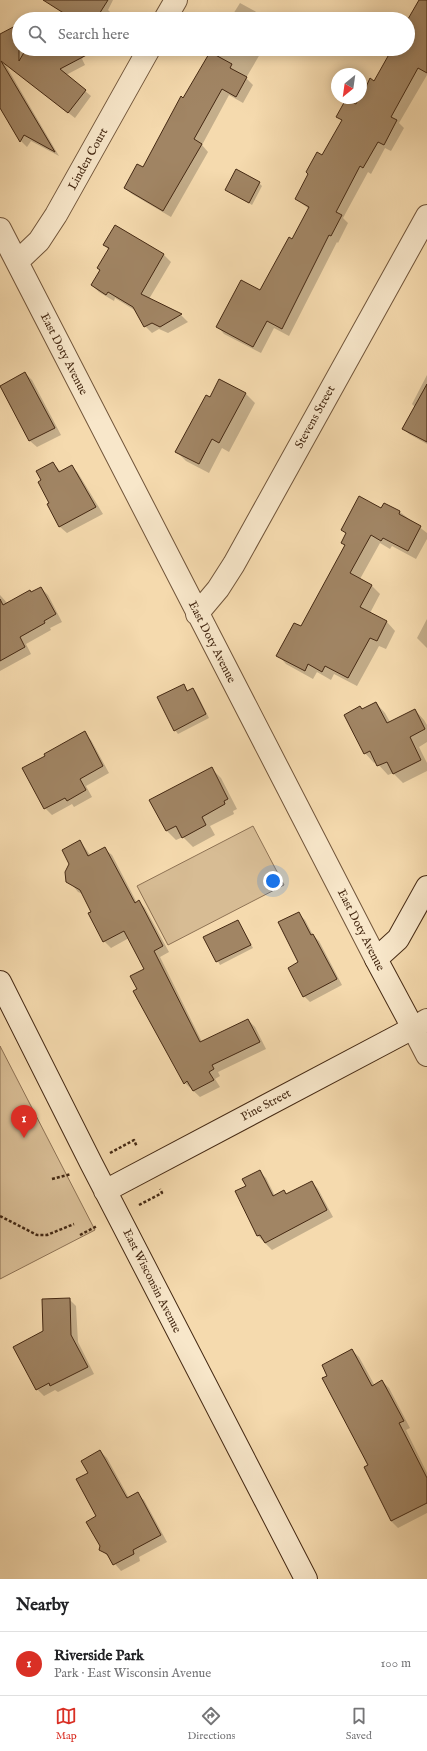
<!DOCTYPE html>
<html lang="en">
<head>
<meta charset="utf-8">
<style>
  body { margin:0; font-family:"IM FELL English",serif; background:#f6f6f6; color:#202124 }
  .compass { position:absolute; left:331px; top:68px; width:36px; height:36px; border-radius:50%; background:#fff; box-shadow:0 2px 10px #0003; rotate:209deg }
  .you { position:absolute; left:273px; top:881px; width:14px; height:14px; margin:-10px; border:3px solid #fff; border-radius:50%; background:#1a73e8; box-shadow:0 0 0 6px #1a73e833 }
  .badge { display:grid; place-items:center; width:26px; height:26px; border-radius:50%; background:#d93025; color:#fff; font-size:13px; font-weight:700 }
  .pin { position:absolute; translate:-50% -33px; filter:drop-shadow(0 1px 2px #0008) }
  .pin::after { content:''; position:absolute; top:21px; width:14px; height:12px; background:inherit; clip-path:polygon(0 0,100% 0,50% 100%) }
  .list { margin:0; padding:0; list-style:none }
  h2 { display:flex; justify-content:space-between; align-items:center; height:52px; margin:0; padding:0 16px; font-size:17px }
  h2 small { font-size:13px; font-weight:400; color:#757577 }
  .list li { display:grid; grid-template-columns:26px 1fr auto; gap:12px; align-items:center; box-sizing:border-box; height:64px; padding:0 16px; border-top:1px solid #e0e0e0 }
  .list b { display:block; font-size:15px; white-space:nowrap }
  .list p { margin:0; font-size:13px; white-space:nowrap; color:#757577 }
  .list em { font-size:13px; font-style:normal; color:#757577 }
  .icon { flex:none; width:22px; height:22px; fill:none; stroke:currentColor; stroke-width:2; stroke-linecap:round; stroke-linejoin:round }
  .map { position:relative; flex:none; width:427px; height:1579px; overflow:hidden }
  .search { position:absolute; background:#fff; box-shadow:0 2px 10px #0003; left:12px; right:12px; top:12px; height:44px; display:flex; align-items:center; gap:10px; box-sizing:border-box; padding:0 14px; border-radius:22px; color:#757577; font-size:15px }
  .sheet { height:116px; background:#fff }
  nav { display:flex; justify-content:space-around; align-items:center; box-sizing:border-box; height:56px; border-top:1px solid #e0e0e0; background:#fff; font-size:11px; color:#757577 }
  nav a { display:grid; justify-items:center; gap:2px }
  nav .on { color:#d93025 }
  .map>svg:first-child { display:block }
  .green { fill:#d7bc94; stroke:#8e7254 }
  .shadow { fill:#0003 }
  .building { fill:#a18564; stroke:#452913 }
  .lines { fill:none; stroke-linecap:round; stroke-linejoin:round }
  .street-casing { stroke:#71553a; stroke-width:24 }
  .secondary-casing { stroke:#452913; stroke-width:24 }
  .path { stroke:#452913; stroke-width:2.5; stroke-dasharray:3 2; stroke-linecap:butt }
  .street { stroke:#f8e7ca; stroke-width:22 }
  .secondary { stroke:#f8e7ca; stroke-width:22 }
  .labels { text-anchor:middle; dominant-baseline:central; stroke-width:3.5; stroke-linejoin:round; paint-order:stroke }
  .street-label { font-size:12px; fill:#452913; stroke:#f8e7ca }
</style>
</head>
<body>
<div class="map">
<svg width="427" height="1579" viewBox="0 0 427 1579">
  <rect width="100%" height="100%" fill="#f5daae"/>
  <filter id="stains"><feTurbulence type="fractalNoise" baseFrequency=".005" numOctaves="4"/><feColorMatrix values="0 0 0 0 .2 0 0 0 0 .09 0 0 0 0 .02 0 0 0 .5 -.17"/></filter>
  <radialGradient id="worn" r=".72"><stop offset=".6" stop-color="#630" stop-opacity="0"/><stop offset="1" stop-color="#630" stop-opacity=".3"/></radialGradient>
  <!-- green -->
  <path class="green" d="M253,826L284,885L168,945L137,886Z
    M0,1046L95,1230L0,1279Z"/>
  <!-- shadow -->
  <path class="shadow" d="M59,0H113L108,10L110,12L106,19H71L55,6Z
    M420,0H427V75L399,123L404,128L391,151L385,148L371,174L368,172L343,218L348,223L338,243L337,242L289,336L274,328L261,353L224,334L217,326L260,292L292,240L309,209L296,199L342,121L338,117L356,105L370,80L375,82L393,49H408V21Z
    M240,3L269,19H230Z
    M19,25V49H88L82,59L85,65L66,75L91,96L75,118L5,64L59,156L31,141L27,147L21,141L3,111L0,99V35Z
    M213,49H263L246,78L253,85L243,103L229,95L202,145L208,152L171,217L132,194L125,188L143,168Z
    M259,183L262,186L252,205L226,189Z
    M116,226L164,255L171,262L149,299L181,315L188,322L168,333L159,329L152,333L145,326L136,311L115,298L114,301L99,292L92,285L101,271L109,250L104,245Z
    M25,373L32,380L61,435L37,447L30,441L1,386Z
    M427,375V444L409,434L403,428L415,407L412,404Z
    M245,393L255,403L229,452L222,448L209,473L186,461L176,451L210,398Z
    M53,463L61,472L72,466L78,473L103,514L67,533L60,527L42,481Z
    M382,509L400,512L427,533V539L416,559L392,546L390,549L380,543L360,579L372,586L380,594L370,613L387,622L395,631L386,649L379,646L357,686L334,674L331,680L317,672L313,679L286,664L278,655L301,628L345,546L342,543L347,534L342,530Z
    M41,588L48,595L62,622L50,628L51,630L26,644L31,654L0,671V595L8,604Z
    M427,619V648L417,638Z
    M183,685L188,691L193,689L196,692L209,718L178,734L175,730Z
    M376,703L385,713L390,722L415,710L424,720L427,725V742L419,747L427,763V771L403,783L393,773L388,775L376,762L374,763L365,753L360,707L363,710Z
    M84,733L91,740L109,773L86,786L92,797L74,807L72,804L52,815L45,808Z
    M211,768L221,778L237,809L233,811L234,814L210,826L215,835L193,847L183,837L176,840L167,831Z
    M80,841L91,856L105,849L112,855L137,903L139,901L145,908L169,952L160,957L202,1042L248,1020L255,1027L266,1049L218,1072L220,1076L215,1079L220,1087L200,1097L185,1083L145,970L129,938L111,948L104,941L93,912L83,894L78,892L66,877Z
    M299,914L305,920L313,935L319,941L342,985L310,1002L304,996L300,963Z
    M238,921L253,948L220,965L205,938Z
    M259,1171L266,1178L275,1196L284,1192L287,1195L312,1182L318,1189L333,1217L272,1250L258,1236L237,1191L247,1186Z
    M69,1299L76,1306L78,1342L94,1374L58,1392L55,1390L44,1396L37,1389L44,1331Z
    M352,1350L359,1357L375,1386L382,1381L389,1388L410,1428L406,1430L427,1473V1513L398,1528L391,1521L329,1376Z
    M100,1451L107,1458L129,1498L137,1494L144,1500L167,1542L139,1557L140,1561L121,1571L110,1558L100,1549L98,1516L89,1473Z"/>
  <!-- building -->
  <path class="building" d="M43,0H108L96,19H73Z
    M419,0H427V73L418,68L391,117L397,120L384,145L378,142L363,168L360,166L336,212L342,215L331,236L329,235L282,329L267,321L253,347L216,327L241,280L260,290L289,237L292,239L309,207L295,199L308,174L306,172L317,152L322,155L342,120L336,117L346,99L356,104L359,98H361L370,78L374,81L392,49H408V19Z
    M19,24V61L26,49H98L60,69L86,90L68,113L1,61L55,152L24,135L20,142L0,108V34Z
    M210,52L232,64L230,68L247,77L236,97L222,89L194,139L202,144L163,211L124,188L137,164L143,167L181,96L183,98Z
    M236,169L260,182L249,203L225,190Z
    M115,225L164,254L141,294L182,314L160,327L152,323L144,327L133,307L108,292L106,295L91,285L100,270L97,268L109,248L103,245Z
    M25,372L55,428L29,441L0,386Z
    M219,379L246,393L219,443L212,439L199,464L175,452L206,395L210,397Z
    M427,384V442L402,429Z
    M53,462L59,472L72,465L96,507L59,527L47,504L49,503L38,482L41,480L36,471Z
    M359,496L381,508L384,503L400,511L399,514L421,526L408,551L383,538L381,541L371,535L350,573L372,585L360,607L387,621L377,641L370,638L348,678L325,666L322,672L308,664L305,671L276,656L294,623L301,626L345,545L341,543L346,533L341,530Z
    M41,587L56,614L44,621L45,623L20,637L25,647L0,661V599L3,605L30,590L31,592Z
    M184,684L187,691L193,688L206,714L174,731L157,697Z
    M376,702L387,723L415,709L425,729L410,737L421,760L393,774L387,762L377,766L370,751L364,754L344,715L360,706L362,709Z
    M85,731L103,766L80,779L86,790L67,801L65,798L44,809L22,768L45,756L44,754Z
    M212,767L228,799L224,801L225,804L202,817L206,825L182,838L176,826L166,831L149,800Z
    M80,840L88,856L105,847L135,903L139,900L163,946L154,951L200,1042L248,1019L260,1042L212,1065L214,1069L209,1072L214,1080L193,1091L187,1081L184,1084L133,991L137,989L130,976L144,969L124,931L103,942L88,913L91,912L80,890L66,882L65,872L69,864L62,850Z
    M299,912L311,935L313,934L337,979L303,997L288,968L298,962L278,922Z
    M238,920L251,945L216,962L203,937Z
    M260,1170L273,1196L284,1190L286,1194L312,1181L327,1210L265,1243L260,1235L257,1236L235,1191L246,1186L242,1179Z
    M70,1298L71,1335L88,1367L50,1386L49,1383L36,1390L13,1347L43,1331L42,1299Z
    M352,1349L372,1386L382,1380L404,1421L399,1423L427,1478V1503L391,1521L364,1467L368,1465L322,1378L327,1376L322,1365Z
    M100,1450L127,1498L138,1492L161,1535L133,1550L134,1554L113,1565L107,1554L99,1550L100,1546L86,1522L96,1516L76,1479L88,1473L81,1461Z"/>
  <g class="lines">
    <defs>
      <path id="street" d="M165,19L176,0
        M0,229L376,959
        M17,262L39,241L56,215L149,49
        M197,614L218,589L234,564L427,216
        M427,1020L413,1028L427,1055"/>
      <path id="secondary" d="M0,982L91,1163L306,1579
        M105,1191L413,1028L376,959L398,939L427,887"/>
    </defs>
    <!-- street casing -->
    <use href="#street" class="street-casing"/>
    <!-- secondary casing -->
    <use href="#secondary" class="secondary-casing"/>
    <!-- path -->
    <path class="path" d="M110,1153L134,1140L137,1147
      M52,1179L71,1174
      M139,1205L162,1193L160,1189
      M0,1216L37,1235H47L74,1224
      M80,1235L97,1226"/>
    <!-- street -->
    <use href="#street" class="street"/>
    <!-- secondary -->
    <use href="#secondary" class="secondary"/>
  </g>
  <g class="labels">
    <!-- street labels -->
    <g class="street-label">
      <text transform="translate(88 159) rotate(-61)">Linden Court</text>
      <text transform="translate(64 354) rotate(63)">East Doty Avenue</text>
      <text transform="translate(315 417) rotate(-61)">Stevens Street</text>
      <text transform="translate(212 642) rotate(63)">East Doty Avenue</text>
      <text transform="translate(361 930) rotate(63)">East Doty Avenue</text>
      <text transform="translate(266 1105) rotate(-28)">Pine Street</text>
      <text transform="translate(152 1281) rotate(63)">East Wisconsin Avenue</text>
    </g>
  </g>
  <rect width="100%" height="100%" filter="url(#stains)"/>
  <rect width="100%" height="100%" fill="url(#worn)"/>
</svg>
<svg class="compass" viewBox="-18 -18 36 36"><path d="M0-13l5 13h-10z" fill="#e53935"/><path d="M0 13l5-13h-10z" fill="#757577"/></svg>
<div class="you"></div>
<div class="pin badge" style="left:24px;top:1138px">1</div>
<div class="search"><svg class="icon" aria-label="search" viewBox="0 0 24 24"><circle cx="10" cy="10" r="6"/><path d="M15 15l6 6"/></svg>Search here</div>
</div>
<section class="sheet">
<h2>Nearby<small></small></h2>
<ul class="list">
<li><span class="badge">1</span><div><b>Riverside Park</b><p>Park · East Wisconsin Avenue</p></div><em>100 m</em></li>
</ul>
</section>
<nav>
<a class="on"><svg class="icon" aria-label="map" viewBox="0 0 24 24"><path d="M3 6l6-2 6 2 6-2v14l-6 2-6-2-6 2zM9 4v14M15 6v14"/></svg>Map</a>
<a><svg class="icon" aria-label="directions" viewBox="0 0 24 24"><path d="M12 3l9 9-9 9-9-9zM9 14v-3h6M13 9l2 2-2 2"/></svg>Directions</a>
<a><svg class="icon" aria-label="saved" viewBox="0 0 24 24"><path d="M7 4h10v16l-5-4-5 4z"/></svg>Saved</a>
</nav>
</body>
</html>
